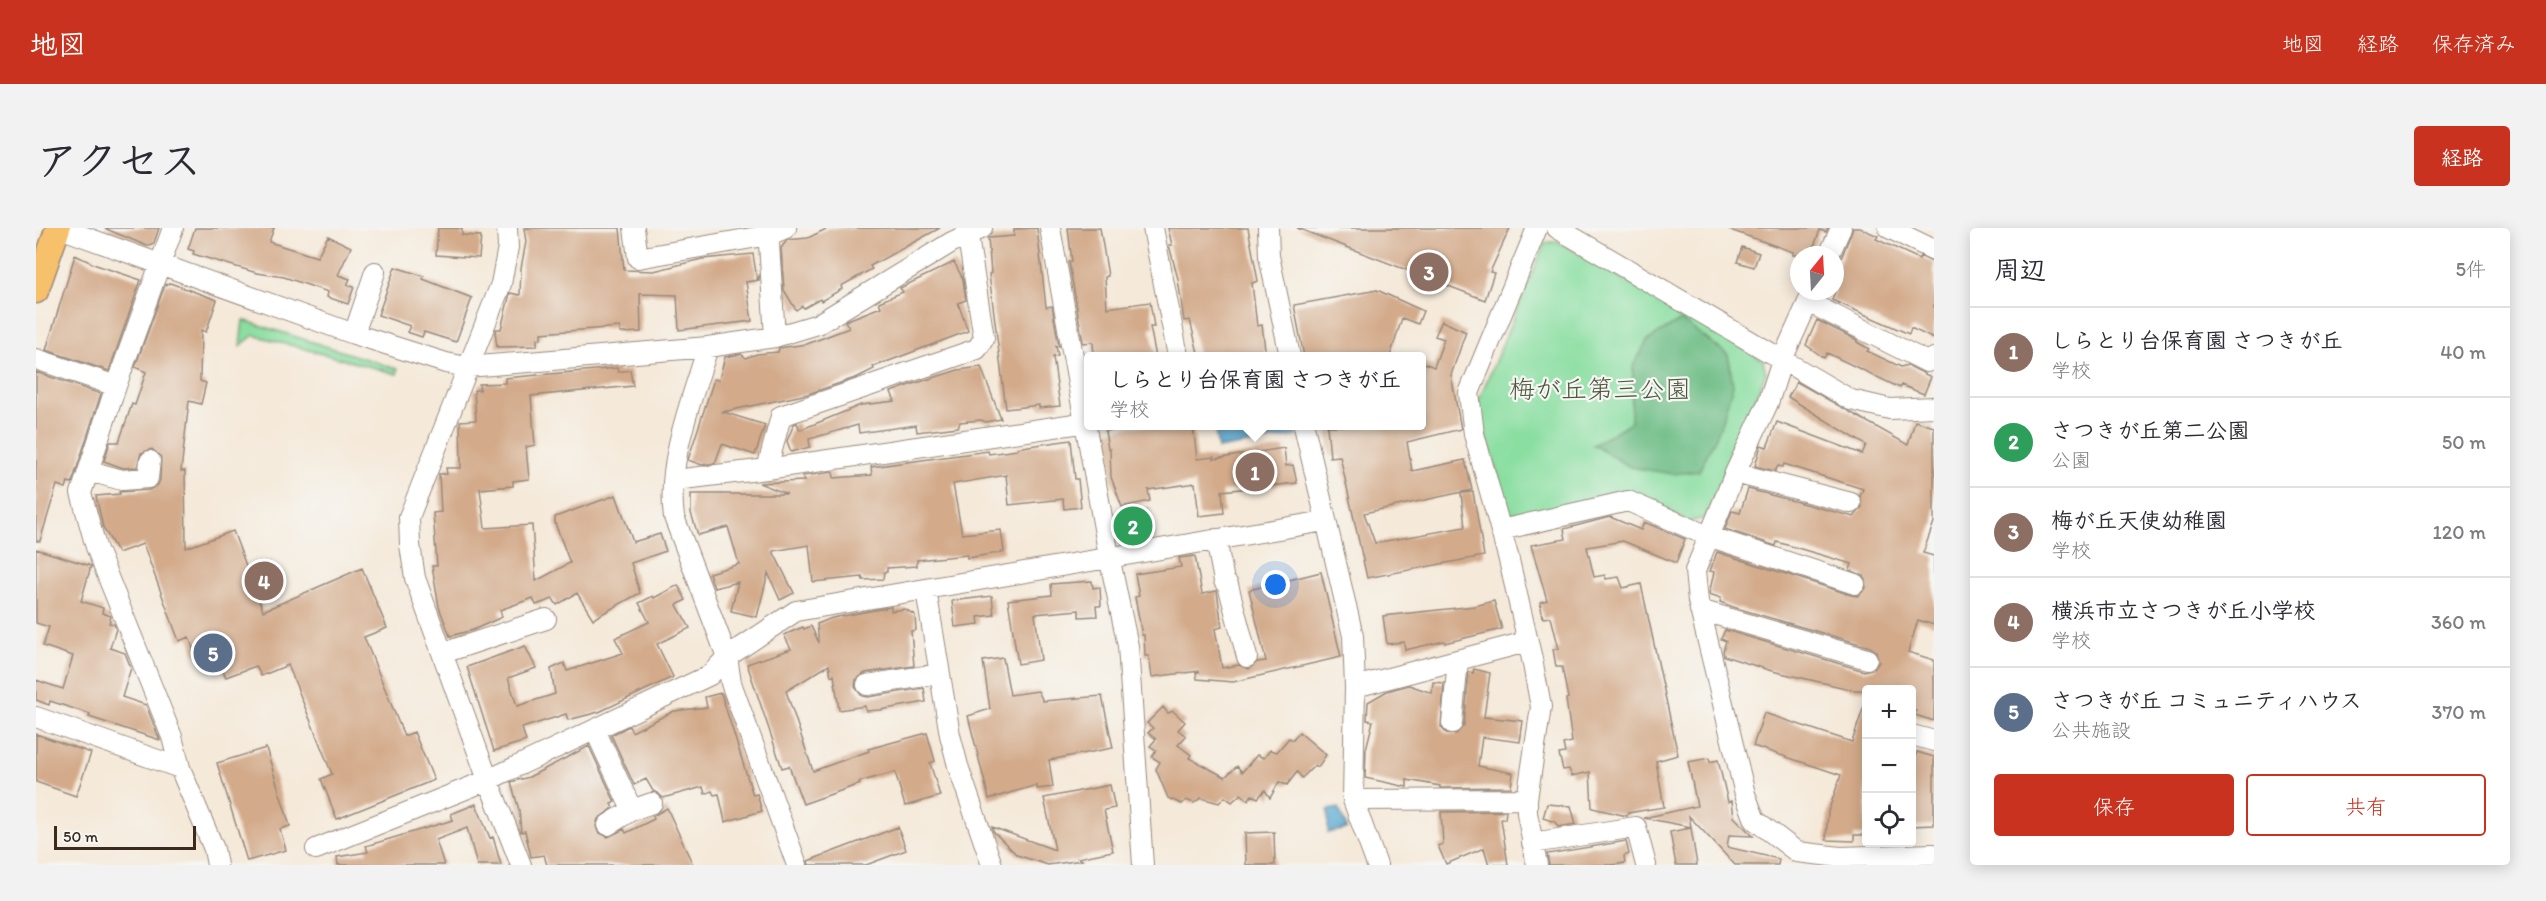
<!DOCTYPE html>
<html lang="ja">
<head>
<meta charset="utf-8">
<style>
  body { margin:0; font-family:Itim,"Klee One",sans-serif; background:#f2f2f3; color:#2b2b33 }
  .controls { position:absolute; right:18px; bottom:18px; display:grid; overflow:hidden; border-radius:6px; box-shadow:0 3px 15px #0003 }
  .controls button { width:54px; height:54px; display:grid; place-items:center; padding:0; border:0; border-bottom:2px solid #e1e1e2; background:#fff; color:#2b2b33; font:30px sans-serif }
  .compass { position:absolute; left:1754px; top:18px; width:54px; height:54px; border-radius:50%; background:#fff; box-shadow:0 3px 15px #0003; rotate:18deg }
  .scale { position:absolute; left:18px; bottom:15px; width:142px; box-sizing:border-box; padding-left:6px; border:3px solid #3b2a1e; border-top:0; font-size:16px; line-height:21px; white-space:nowrap; color:#3b2a1e; -webkit-text-stroke:4px #f6f6f2; paint-order:stroke }
  .you { position:absolute; left:1240px; top:357px; width:21px; height:21px; margin:-15px; border:4px solid #fff; border-radius:50%; background:#1a73e8; box-shadow:0 0 0 9px #1a73e833 }
  .badge { display:grid; place-items:center; width:39px; height:39px; border-radius:50%; background:#c8321e; color:#fff; font-size:20px; font-weight:700 }
  .pin { position:absolute; translate:-50% -50%; border:3px solid #fff; box-shadow:0 2px 6px #0006 }
  .popup { position:absolute; left:1048px; top:124px; width:342px; height:78px; box-sizing:border-box; display:grid; place-content:center; border-radius:6px; background:#fff; filter:drop-shadow(0 2px 4px #0005); font-size:20px; white-space:nowrap; color:#7c7c81 }
  .popup b { font-size:22px; color:#2b2b33 }
  .popup::after { content:''; position:absolute; left:50%; top:100%; margin-left:-12px; border:12px solid transparent; border-top-color:#fff }
  .list { margin:0; padding:0; list-style:none }
  h2 { display:flex; justify-content:space-between; align-items:center; height:78px; margin:0; padding:0 24px; font-size:26px }
  h2 small { font-size:20px; font-weight:400; color:#7c7c81 }
  .list li { display:grid; grid-template-columns:39px 1fr auto; gap:18px; align-items:center; box-sizing:border-box; height:90px; padding:0 24px; border-top:2px solid #e1e1e2 }
  .list b { display:block; font-size:22px; white-space:nowrap }
  .list p { margin:0; font-size:20px; white-space:nowrap; color:#7c7c81 }
  .list em { font-size:20px; font-style:normal; color:#7c7c81 }
  .actions { display:flex; gap:12px; padding:18px 24px }
  .actions a { flex:1; padding:14px 0; border:2px solid #c8321e; border-radius:6px; text-align:center; font-size:21px; color:#c8321e }
  .actions .main { background:#c8321e; color:#fff }
  .icon { flex:none; width:33px; height:33px; fill:none; stroke:currentColor; stroke-width:2; stroke-linecap:round; stroke-linejoin:round }
  .map { position:relative; flex:none; width:1898px; height:637px; overflow:hidden; border-radius:6px }
  header { display:flex; align-items:center; gap:36px; box-sizing:border-box; height:84px; padding:0 30px; background:#c8321e; color:#fff }
  header strong { font-size:28px }
  nav { display:flex; gap:33px; margin-inline-start:auto; font-size:21px }
  .intro { display:flex; align-items:center; justify-content:space-between; box-sizing:border-box; height:144px; padding:0 36px }
  h1 { margin:0; font-size:42px }
  .button { padding:15px 27px; border-radius:6px; background:#c8321e; color:#fff; font-size:21px; font-weight:700 }
  main { display:flex; gap:36px; padding:0 36px }
  aside { flex:1; background:#fff; border-radius:6px; box-shadow:0 3px 15px #0003 }
  .map>svg:first-child { display:block }
  .green { fill:#89dea0; stroke:#62845f; stroke-width:1.5 }
  .forest { fill:#6ebd86; stroke:#547452; stroke-width:1.5 }
  .water { fill:#56a6d0; stroke:#486877; stroke-width:1.5 }
  .building { fill:#d3aa8a }
  .lines { fill:none; stroke-linecap:round; stroke-linejoin:round }
  .minor-casing { stroke:#988a7c; stroke-width:22 }
  .major-casing { stroke:#988a7c; stroke-width:27 }
  .minor { stroke:#fff; stroke-width:20 }
  .major { stroke:#f7c06b; stroke-width:24 }
  .labels { text-anchor:middle; dominant-baseline:central; stroke-width:4.5; stroke-linejoin:round; paint-order:stroke }
  .park-label { font-size:26px; fill:#4e573e; stroke:#f6f6f2 }
</style>
</head>
<body>
<header>
<strong>地図</strong>
<nav><a>地図</a><a>経路</a><a>保存済み</a></nav>
</header>
<div class="intro"><h1>アクセス</h1><a class="button">経路</a></div>
<main>
<div class="map">
<svg width="1898" height="637" viewBox="0 0 1898 637">
  <rect width="100%" height="100%" fill="#f6f6f2"/>
  <filter id="ink" filterUnits="userSpaceOnUse"><feTurbulence type="fractalNoise" baseFrequency=".0167" numOctaves="2"/><feDisplacementMap in="SourceGraphic" scale="12" xChannelSelector="R" yChannelSelector="G"/><feConvolveMatrix kernelMatrix="1 2 1 2 8 2 1 2 1" color-interpolation-filters="sRGB"/></filter>
  <filter id="wash" filterUnits="userSpaceOnUse"><feTurbulence type="fractalNoise" baseFrequency=".008" numOctaves="4" result="noise"/><feDisplacementMap in="SourceGraphic" scale="24" xChannelSelector="R" yChannelSelector="G"/><feGaussianBlur stdDeviation="1.35" result="paint"/><feColorMatrix in="noise" values="0 0 0 0 0 0 0 0 0 0 0 0 0 0 0 0 0 1.4 0 .05"/><feComposite in="paint" operator="in"/></filter>
  <g filter="url(#wash)">
    <rect width="100%" height="100%" fill="#f5e9d9"/>
    <!-- green -->
    <path class="green" d="M1521,13L1727,132L1730,145L1669,290L1653,294L1607,271L1473,286L1441,176L1509,15Z
      M207,92L362,141L361,146L218,107L204,118Z
      M1113,280L1119,310L1088,318L1079,310L1074,287Z"/>
    <!-- forest -->
    <path class="forest" d="M1645,92L1692,127L1697,157L1683,202L1663,243L1637,246L1594,239L1557,217L1595,194L1597,139L1611,113Z"/>
    <!-- water -->
    <path class="water" d="M1178,198H1257L1260,208L1182,221Z
      M1303,580L1311,601L1292,605V582Z"/>
    <g id="blocks">
      <!-- building -->
      <path class="building" d="M68,0H123L118,15L111,18Z
        M159,0H238L233,14L281,29L292,8L315,19L302,47L314,51L311,57L318,59L312,76L291,69L292,64L248,49L221,45L157,26L158,23L152,21Z
        M402,0H426V7L445,8L443,30L400,27Z
        M488,0H584L588,42L618,43L666,31L717,26L721,51L723,48V52L710,54L716,93L643,102L641,67L604,66L605,104L584,105V99L505,105V111H501V118L461,119L459,104L460,101H465L474,65L484,67L485,40L490,14Z
        M792,0H904L834,38L836,41L805,58L806,61L785,73L784,71L768,80L766,78L760,82L748,62L745,20L751,12L772,10Z
        M1001,0L1010,79L1016,78L1023,118H1020L1022,128L1017,129L1024,178L1003,180V177L970,181L953,46L955,45L952,10L978,8V1Z
        M1032,0H1064L1072,48L1069,49L1071,80L1114,74L1118,99H1114L1120,129H1058L1057,114L1047,115L1033,34H1036Z
        M1132,0H1212L1222,53L1216,55L1221,98L1226,97L1230,129H1163L1154,92L1148,93L1142,51L1133,17H1136Z
        M1261,0H1474L1454,44L1458,45L1449,72Z
        M1694,0H1792L1790,4L1784,2L1775,27H1757V24L1694,2Z
        M1817,0H1824L1842,8L1840,11L1883,31L1884,28L1898,35V111L1875,100L1873,106L1796,72L1799,63V46Z
        M1706,19L1723,25L1718,39L1701,34Z
        M39,27L60,37L105,52L73,143L10,122Z
        M918,34L927,51L930,72L922,75L932,103L837,139L838,141L822,149L772,166L687,184L729,197L719,227L686,216L679,235L666,237L652,232L678,151L683,152L689,129L705,126L710,130L721,126L742,124L743,120L771,116L813,100L809,93L845,79L843,74L867,64L864,60Z
        M359,39L388,48L387,51L436,70L420,114L388,104L386,109L371,104L374,98L342,87Z
        M134,55L181,72L170,104L165,102L164,153L170,155L165,176L153,173L145,243H149L150,320L197,303L227,383L326,340L351,400L328,409L368,508L378,504L398,552L301,591L285,551L296,546L252,437L225,448L220,438L190,449L184,437L173,440L166,425L159,426L153,409L143,413L107,316L82,325L67,299L60,268L84,266L83,264L113,262L122,257L124,252L125,229L116,221L105,225L101,239L87,240L68,233L74,214H83L96,176L99,177L110,144L99,139L129,57Z
        M1341,62L1387,83L1382,96L1366,90L1354,129H1268L1258,77Z
        M1781,92L1821,112V114L1833,121L1831,123L1865,139L1871,137L1895,149L1888,166L1865,157L1864,160L1791,125L1788,130L1770,117Z
        M1406,93L1430,104L1415,147L1425,201L1371,214L1376,243L1429,232L1436,262L1328,285L1339,315L1429,299L1425,265L1437,264L1448,328L1331,350L1304,228L1294,229L1291,198H1386V134L1398,139L1408,111L1399,108Z
        M945,139L965,191L950,194L945,192L924,194L922,199L881,204L880,197L823,205L822,197L773,211L774,219L755,224L751,213L758,196L761,195L764,202L825,177L859,173L855,164L874,157L922,142Z
        M581,140L582,144L594,142L597,158L495,168L499,217L490,219L493,251L477,253V258L444,261L449,300L496,297L500,353L534,335L519,295V289L580,267L597,314L624,306L630,323L595,335L604,365L557,391L541,365L521,377L517,371L500,377L497,370L464,382L466,389L437,402L414,408L403,379L396,338H401L397,285L405,284L403,246H411L410,240H425L424,193L440,192L438,162H444L443,156L469,155V150Z
        M0,144L65,166L36,255L32,254L30,260L21,257L4,313H0Z
        M1761,154L1872,217L1879,193L1898,199V294L1887,325L1898,328V397L1882,392L1872,424L1898,432V493L1879,487L1880,483L1875,482V462H1818L1736,443L1688,428L1687,423L1690,413L1685,411L1689,402L1828,443L1839,440L1843,434L1840,423L1834,419L1697,379L1684,374L1685,370L1673,366L1678,344L1674,343L1681,324L1815,367L1822,368L1830,360L1828,348L1814,342L1816,336L1741,314L1740,318L1689,301L1696,283L1704,285L1712,261L1818,289L1826,279L1824,268L1827,261L1748,236L1747,239L1742,238L1739,243L1719,238L1725,217L1731,219L1741,194L1826,226L1830,217L1752,169Z
        M1097,198H1157L1161,231L1178,229V231L1248,220L1250,238L1257,237L1261,255L1186,263L1188,285L1163,288L1159,255L1112,262L1114,273L1086,279L1075,249L1074,221H1072L1069,203Z
        M1035,212L1039,251H1042L1045,279L1028,281L1027,271L973,277L970,247L917,256L926,306L965,302L968,324L931,330V327L881,332V338L851,340V344H848L847,351L827,352L826,349L777,354L773,317L737,323L758,365L744,372L732,345L721,389L695,383L702,354L678,360L673,345L703,336L692,299L662,307L655,285V266H751L723,255L768,253L766,248L797,244L798,250L836,247L835,239L952,223L953,226L981,222V220L993,218Z
        M1574,289L1605,302L1608,294L1649,311L1640,335L1587,313L1551,319L1558,349L1569,347L1570,351L1583,349L1587,360L1605,356L1642,527L1620,533L1628,579L1592,585L1591,588L1556,580L1554,544L1536,548L1533,541L1527,542L1523,526L1529,525L1527,516L1536,514L1530,471L1532,470L1526,439H1520L1517,421H1523L1515,389L1507,390L1504,374L1511,372L1495,317L1530,311L1528,301Z
        M0,321L55,338L45,373L67,380L66,385L75,388L73,395L78,396L80,401L74,420L89,425L95,440L86,469L110,477L124,512L53,489L54,486L14,473L13,477L0,472V452L27,461L37,428L7,418L13,399L0,395Z
        M1159,328L1166,366L1181,363L1186,399L1179,401L1186,440L1203,437L1213,441L1221,434L1230,433L1213,362L1285,344L1305,429L1197,454L1161,451L1160,445L1164,443L1116,449L1113,428H1109L1108,407H1106L1099,369L1103,368L1099,346L1145,339L1143,330Z
        M1056,353L1057,360L1064,359L1065,378H1060L1061,388L1043,389V382L999,386L1005,432L982,436L972,372L1016,367L1015,356Z
        M642,357L650,372L641,377L654,400L621,416L637,449L563,484L532,492L530,486L486,500L490,513L458,523L431,439L489,418L500,440L472,450L481,478L519,466L515,441L528,435L531,443L587,425L579,410L613,394L603,375L617,368L618,370Z
        M956,368L958,387L942,389L943,396L919,399L916,373Z
        M1458,373L1466,401L1409,415L1408,413L1369,422L1368,414L1351,416L1347,388L1439,378Z
        M855,379V383L869,381L879,387L880,402L875,403L878,438L829,445L820,452L819,459L826,468L832,469L888,460L890,474L844,482L830,483L829,478L803,482L798,447L795,448L793,437L750,463L777,543L833,523L832,521L891,505L899,533L894,535L904,568L869,578L859,544L823,554L824,556L767,576L753,538L746,540L711,436L755,421L748,407L767,399L768,401L775,398L783,415L781,396L796,390Z
        M967,430L974,467L1002,463L1007,473L1066,468L1077,520L1013,532L1017,559L1001,561V557L953,571L932,488L954,481L947,433Z
        M1438,441L1454,445L1448,489L1487,493L1484,514L1446,509L1442,538L1477,545L1475,559L1404,560V558L1371,552V559L1329,550L1330,521L1337,493L1331,492L1332,474L1351,463L1373,457L1396,465L1397,454L1408,455L1405,499L1410,505L1420,506L1428,497L1433,444L1437,445Z
        M685,465L717,567L721,566L726,583L689,594L683,566L678,567L676,563L669,566L667,559L627,570L623,566L617,563L610,551L598,557L575,507L593,498L596,504L638,483L671,479L669,469Z
        M1828,478L1830,479V607H1818V613L1790,612L1792,584L1805,547L1717,518L1728,485L1816,514Z
        M1127,479L1132,485L1137,483L1149,494L1142,502L1150,508L1142,517L1155,527L1153,530L1189,549L1201,538L1206,544L1221,527L1228,530L1234,522L1241,524L1253,510L1257,512L1263,504L1290,527L1282,539L1279,537L1266,550L1261,544L1251,557L1243,554L1234,570L1229,562L1222,570L1216,567L1212,572L1205,566L1196,574L1189,569L1183,575L1165,570L1158,575L1150,572L1146,576L1132,570L1120,541L1124,534L1116,529L1120,522L1114,518L1120,511L1112,505L1117,500L1111,495Z
        M0,506L55,525L40,568L0,554Z
        M553,518L579,574L575,576L577,580L562,591L560,598L562,604L572,609L588,601L590,605L618,591L617,588L631,580L657,637H511L508,627L495,629L489,603L485,604L483,582L475,554L493,549Z
        M230,520L254,598L244,601L250,622L211,633L181,535Z
        M1881,524L1898,529V597L1875,598V541Z
        M1673,530L1674,534L1682,532L1692,574L1696,573L1698,589L1717,608L1693,607L1691,619L1743,631L1742,637H1699L1653,588L1655,599L1608,590L1661,578L1652,534Z
        M1074,557L1079,580L1068,582L1077,623L1042,630L1046,632L1012,637L981,627L957,603L956,599L1019,622L1008,570Z
        M440,576L454,610L457,609L465,637H441L431,600L400,612L408,637H302L301,629L332,624L330,618L417,592L415,586Z
        M1511,576L1535,578L1540,596L1522,599L1519,594L1507,590Z
        M1470,583L1469,591H1465L1472,637H1453L1448,620L1410,636L1402,618L1407,616L1405,584Z
        M862,599L870,622L830,637H773L772,633Z
        M1655,600L1661,637H1640L1634,604Z
        M1238,604L1239,637H1210L1209,605Z
        M1590,613L1593,626L1588,628L1589,635L1576,637H1513L1511,626Z"/>
    </g>
  </g>
  <g filter="url(#ink)">
    <use href="#blocks" fill-opacity="0" stroke="#988a7c" stroke-width="1.5"/>
    <g class="lines">
      <defs>
        <path id="minor" d="M24,0L318,106L410,135L431,139L672,119
          M137,0L80,158L45,265L60,319L136,509L144,540L178,621L181,637
          M471,0L472,19L465,56L373,289L374,317L379,350L452,552L485,637
          M598,0L602,30L733,7L750,0
          M732,0L739,109
          M1014,0L1073,328L1092,418L1107,637
          M1117,0L1142,128
          M1232,0L1233,28L1254,128
          M1521,0L1815,172L1854,181L1898,179
          M1853,0L1898,22
          M1793,27L1805,0
          M1777,63L1746,132L1732,175L1699,245L1659,343L1662,373L1709,566L1719,592L1761,624L1804,629L1898,626
          M1772,74L1891,134L1898,130
          M318,106L339,44
          M0,131L80,158
          M1268,198L1317,408L1319,459L1317,572L1341,637
          M731,241L745,188L941,121L948,110L932,9
          M53,243L86,252L112,250L114,233
          M1699,245L1815,275
          M639,252L731,241L1052,194
          M1465,302L1592,273L1672,308L1819,356
          M1180,311L1188,353L1192,357L1211,429
          M890,362L914,507L922,538L956,637
          M1664,382L1831,431
          M407,425L510,391
          M831,457L902,446
          M1319,459L1490,414
          M0,489L144,540
          M1416,495L1422,432
          M559,502L596,582
          M1876,507L1898,513
          M1317,572L1491,571
          M572,597L596,582L616,575
          M1496,615L1600,599L1610,637
          M280,621L452,552L674,447L691,429L760,383L1289,293
          M761,637L695,455L691,429L638,289C630,235 656,171 672,119L739,109L782,96L916,14L946,0
          M1501,637L1491,585V571L1505,479L1496,431L1472,328L1438,206L1433,165L1501,0"/>
        <path id="major" d="M0,63L22,0"/>
      </defs>
      <!-- minor casing -->
      <use href="#minor" class="minor-casing"/>
      <!-- major casing -->
      <use href="#major" class="major-casing"/>
      <!-- minor -->
      <use href="#minor" class="minor"/>
      <!-- major -->
      <use href="#major" class="major"/>
    </g>
  </g>
  <g class="labels">
    <!-- park labels -->
    <g class="park-label">
      <text x="1564" y="161">梅が丘第三公園</text>
    </g>
  </g>
</svg>
<div class="controls">
<button>+</button>
<button>−</button>
<button><svg class="icon" aria-label="locate" viewBox="0 0 24 24"><circle cx="12" cy="12" r="6"/><path d="M12 2v4M12 18v4M2 12h4M18 12h4"/></svg></button>
</div>
<svg class="compass" viewBox="-18 -18 36 36"><path d="M0-13l5 13h-10z" fill="#e53935"/><path d="M0 13l5-13h-10z" fill="#7c7c81"/></svg>
<div class="scale">50 m</div>
<div class="you"></div>
<div class="pin badge" style="left:1219px;top:244px;background:#8d6e63">1</div>
<div class="popup"><b>しらとり台保育園 さつきが丘</b>学校</div>
<div class="pin badge" style="left:1097px;top:298px;background:#2e9e5b">2</div>
<div class="pin badge" style="left:1393px;top:44px;background:#8d6e63">3</div>
<div class="pin badge" style="left:228px;top:353px;background:#8d6e63">4</div>
<div class="pin badge" style="left:177px;top:425px;background:#5c6f8a">5</div>
</div>
<aside>
<h2>周辺<small>5件</small></h2>
<ul class="list">
<li><span class="badge" style="background:#8d6e63">1</span><div><b>しらとり台保育園 さつきが丘</b><p>学校</p></div><em>40 m</em></li>
<li><span class="badge" style="background:#2e9e5b">2</span><div><b>さつきが丘第二公園</b><p>公園</p></div><em>50 m</em></li>
<li><span class="badge" style="background:#8d6e63">3</span><div><b>梅が丘天使幼稚園</b><p>学校</p></div><em>120 m</em></li>
<li><span class="badge" style="background:#8d6e63">4</span><div><b>横浜市立さつきが丘小学校</b><p>学校</p></div><em>360 m</em></li>
<li><span class="badge" style="background:#5c6f8a">5</span><div><b>さつきが丘 コミュニティハウス</b><p>公共施設</p></div><em>370 m</em></li>
</ul>
<div class="actions"><a class="main">保存</a><a>共有</a></div>
</aside>
</main>
</body>
</html>
